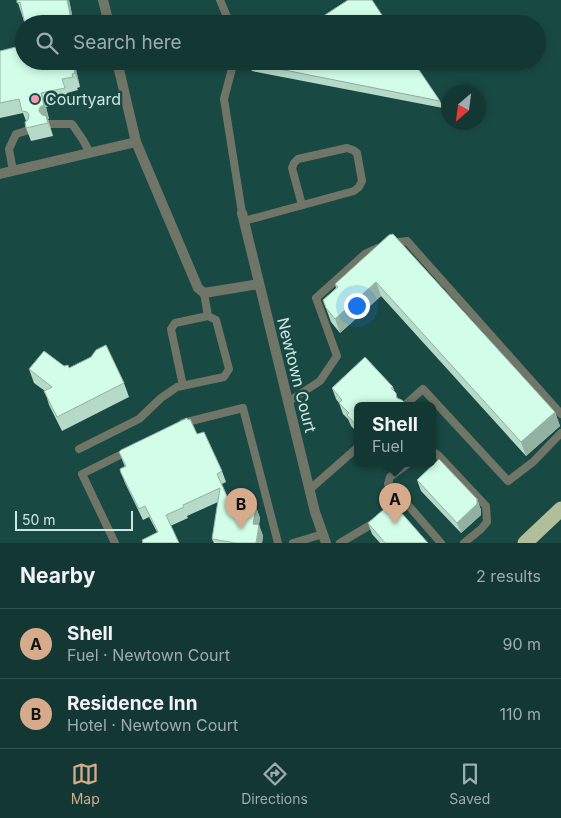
<!DOCTYPE html>
<html lang="en">
<head>
<meta charset="utf-8">
<style>
  body { margin:0; font-family:Inter,sans-serif; background:#1c3f3a; color:#f1f3f6 }
  .compass { position:absolute; left:441px; top:85px; width:45px; height:45px; border-radius:50%; background:#133732; box-shadow:0 2px 8px #0003; rotate:208deg }
  .scale { position:absolute; left:15px; bottom:12px; width:118px; box-sizing:border-box; padding-left:5px; border:2px solid #cee6e2; border-top:0; font-size:14px; line-height:18px; white-space:nowrap; color:#cee6e2; -webkit-text-stroke:4px #194943; paint-order:stroke }
  .you { position:absolute; left:356px; top:305px; width:18px; height:18px; margin:-12px; border:4px solid #fff; border-radius:50%; background:#1a73e8; box-shadow:0 0 0 8px #1a73e833 }
  .badge { display:grid; place-items:center; width:32px; height:32px; border-radius:50%; background:#d6ab8b; color:#111; font-size:16px; font-weight:700 }
  .pin { position:absolute; translate:-50% -41px; filter:drop-shadow(0 1px 2px #0008) }
  .pin::after { content:''; position:absolute; top:26px; width:18px; height:15px; background:inherit; clip-path:polygon(0 0,100% 0,50% 100%) }
  .popup { position:absolute; left:354px; top:402px; width:82px; height:65px; box-sizing:border-box; display:grid; place-content:center; border-radius:8px; background:#133732; filter:drop-shadow(0 1px 4px #0005); font-size:16px; white-space:nowrap; color:#9dacac }
  .popup b { font-size:19px; color:#f1f3f6 }
  .popup::after { content:''; position:absolute; left:50%; top:100%; margin-left:-10px; border:10px solid transparent; border-top-color:#133732 }
  .list { margin:0; padding:0; list-style:none }
  h2 { display:flex; justify-content:space-between; align-items:center; height:65px; margin:0; padding:0 20px; font-size:21px }
  h2 small { font-size:16px; font-weight:400; color:#9dacac }
  .list li { display:grid; grid-template-columns:32px 1fr auto; gap:15px; align-items:center; box-sizing:border-box; height:70px; padding:0 20px; border-top:1px solid #32514d }
  .list b { display:block; font-size:19px; white-space:nowrap }
  .list p { margin:0; font-size:16px; white-space:nowrap; color:#9dacac }
  .list em { font-size:16px; font-style:normal; color:#9dacac }
  .icon { flex:none; width:28px; height:28px; fill:none; stroke:currentColor; stroke-width:2; stroke-linecap:round; stroke-linejoin:round }
  .map { position:relative; flex:none; width:561px; height:543px; overflow:hidden }
  .search { position:absolute; background:#133732; box-shadow:0 2px 8px #0003; left:15px; right:15px; top:15px; height:55px; display:flex; align-items:center; gap:12px; box-sizing:border-box; padding:0 18px; border-radius:28px; color:#9dacac; font-size:19px }
  .sheet { height:205px; background:#133732 }
  nav { display:flex; justify-content:space-around; align-items:center; box-sizing:border-box; height:70px; border-top:1px solid #32514d; background:#133732; font-size:14px; color:#9dacac }
  nav a { display:grid; justify-items:center; gap:2px }
  nav .on { color:#d6ab8b }
  .map>svg:first-child { display:block }
  .lines { fill:none; stroke-linecap:round; stroke-linejoin:round }
  .lane { stroke:#707667; stroke-width:8 }
  .street { stroke:#707667; stroke-width:10 }
  .highway { stroke:#b1be9a; stroke-width:15 }
  .wall { fill:#b5dac8 }
  .shaded-wall { fill:#93b1a2 }
  .building { fill:#d2fde8; stroke:#93b1a2 }
  .poi-dot { fill:#f29ab0; stroke:#194943; stroke-width:2 }
  .labels { text-anchor:middle; dominant-baseline:central; stroke-width:5; stroke-linejoin:round; paint-order:stroke }
  .poi-label { font-size:16px; fill:#cee6e2; stroke:#194943; text-anchor:start }
  .street-label { font-size:16px; fill:#cee6e2; stroke:#194943 }
</style>
</head>
<body>
<div class="map">
<svg width="561" height="543" viewBox="0 0 561 543">
  <rect width="100%" height="100%" fill="#194943"/>
  <g class="lines">
    <!-- lane -->
    <path class="lane" d="M220,0L230,24
      M234,61L224,99L242,213
      M50,124H72L83,140L90,153
      M13,171L9,149L16,134L29,130
      M244,221L354,191L359,187L362,181L357,153L353,150L347,148L298,159L294,163L292,168L302,205
      M391,243L407,241L561,414
      M204,293L208,316
      M288,402L320,381L337,356L316,298L365,254L378,248
      M405,405L423,389L508,481L533,462L561,433
      M183,423L243,408L278,543
      M79,449L139,419L161,398L177,387L224,377L229,369L216,320L208,316L175,323L171,329L183,386
      M432,451L438,455L486,506L487,522L481,529L464,543
      M309,490L358,447
      M401,497L391,489L388,484L390,477L409,463
      M387,511L401,497L441,543
      M115,543L82,474L128,451
      M293,543L323,534
      M340,543L377,521"/>
    <!-- street -->
    <path class="street" d="M103,0L109,24
      M117,61L136,142L198,288L204,293L259,284
      M0,174L136,142
      M242,213L315,512L326,543"/>
    <!-- highway -->
    <path class="highway" d="M525,543L561,509"/>
  </g>
  <!-- wall -->
  <path class="wall" d="M17,0H69L74,24H25Z
    M0,51L24,61H83V63L75,65L80,87L77,88L78,90L67,93L70,102L46,107L49,119H48L53,136L31,141L26,128V121L23,113L0,118Z
    M249,63L440,101L443,108L252,71Z
    M389,235L555,412L560,426L526,456L381,296L340,333L331,322L323,300L336,288L335,284Z
    M64,366L124,383L129,397L62,431L49,405L45,391L34,383L29,369Z
    M393,387L397,398L358,405V433L351,426L348,419L343,414L339,403L336,399L332,388Z
    M197,434L222,471L226,482L222,484L230,503L256,507L260,518L259,525L263,536L262,543H214L212,539L218,502L187,516L188,518L157,532L149,517L143,520L125,483L120,469L125,467L119,452Z
    M417,480L477,499L481,510V515L461,533L421,491Z
    M368,523L428,543H380L372,534Z"/>
  <!-- shaded-wall -->
  <path class="shaded-wall" d="M67,0H69L74,24H72Z
    M72,61H74L75,65L80,87L75,73Z
    M41,93L46,107L49,119H48L53,136L48,123L45,121L44,124L39,111Z
    M376,282L381,296L340,333L335,319Z
    M555,412L560,426L526,456L521,442Z
    M477,499L481,510V515L461,533L457,523Z
    M256,507L260,518L257,535L253,524Z
    M259,525L263,536L262,543H256Z"/>
  <!-- building -->
  <path class="building" d="M17,0H67L72,24H25L20,2L17,3Z
    M348,0H372L388,24H311Z
    M24,45V61H72L75,73L72,74L73,77L62,79L65,88L41,93L44,105L40,107L39,111L42,115L46,116L48,123L26,128L25,122L28,120L29,115L27,112L22,111L19,99L0,103V51Z
    M253,61H413L440,101L249,63Z
    M393,234L555,412L521,442L376,282L335,319L326,308L323,300L338,287L335,284L389,235Z
    M106,345L124,383L57,417L44,391L52,387L29,369L44,351L64,366L68,365L69,368L91,357L96,350Z
    M365,357L393,387L391,388L396,393L397,398L402,400L407,405H358V427L347,415L349,413L339,403L342,400L332,388Z
    M187,418L188,420L190,419L197,434L204,432L222,471L217,474L230,503L256,507L253,524L259,525L256,543H236L212,539L220,488L183,505L184,507L166,515L179,543H142L143,542L142,540L158,532L145,506L139,509L121,473L120,469L126,466L119,452L121,450Z
    M439,459L477,499V504L457,523L417,480Z
    M392,502L428,543H385L368,523Z"/>
  <!-- markers -->
  <circle class="poi-dot" cx="35" cy="99" r="5"/>
  <g class="labels">
    <!-- poi labels -->
    <g class="poi-label">
      <text x="45" y="99">Courtyard</text>
    </g>
    <!-- street labels -->
    <g class="street-label">
      <text transform="translate(297 375) rotate(76)">Newtown Court</text>
    </g>
  </g>
</svg>
<svg class="compass" viewBox="-18 -18 36 36"><path d="M0-13l5 13h-10z" fill="#e53935"/><path d="M0 13l5-13h-10z" fill="#9dacac"/></svg>
<div class="scale">50 m</div>
<div class="you"></div>
<div class="pin badge" style="left:395px;top:524px">A</div>
<div class="popup"><b>Shell</b>Fuel</div>
<div class="pin badge" style="left:241px;top:529px">B</div>
<div class="search"><svg class="icon" aria-label="search" viewBox="0 0 24 24"><circle cx="10" cy="10" r="6"/><path d="M15 15l6 6"/></svg>Search here</div>
</div>
<section class="sheet">
<h2>Nearby<small>2 results</small></h2>
<ul class="list">
<li><span class="badge">A</span><div><b>Shell</b><p>Fuel · Newtown Court</p></div><em>90 m</em></li>
<li><span class="badge">B</span><div><b>Residence Inn</b><p>Hotel · Newtown Court</p></div><em>110 m</em></li>
</ul>
</section>
<nav>
<a class="on"><svg class="icon" aria-label="map" viewBox="0 0 24 24"><path d="M3 6l6-2 6 2 6-2v14l-6 2-6-2-6 2zM9 4v14M15 6v14"/></svg>Map</a>
<a><svg class="icon" aria-label="directions" viewBox="0 0 24 24"><path d="M12 3l9 9-9 9-9-9zM9 14v-3h6M13 9l2 2-2 2"/></svg>Directions</a>
<a><svg class="icon" aria-label="saved" viewBox="0 0 24 24"><path d="M7 4h10v16l-5-4-5 4z"/></svg>Saved</a>
</nav>
</body>
</html>
